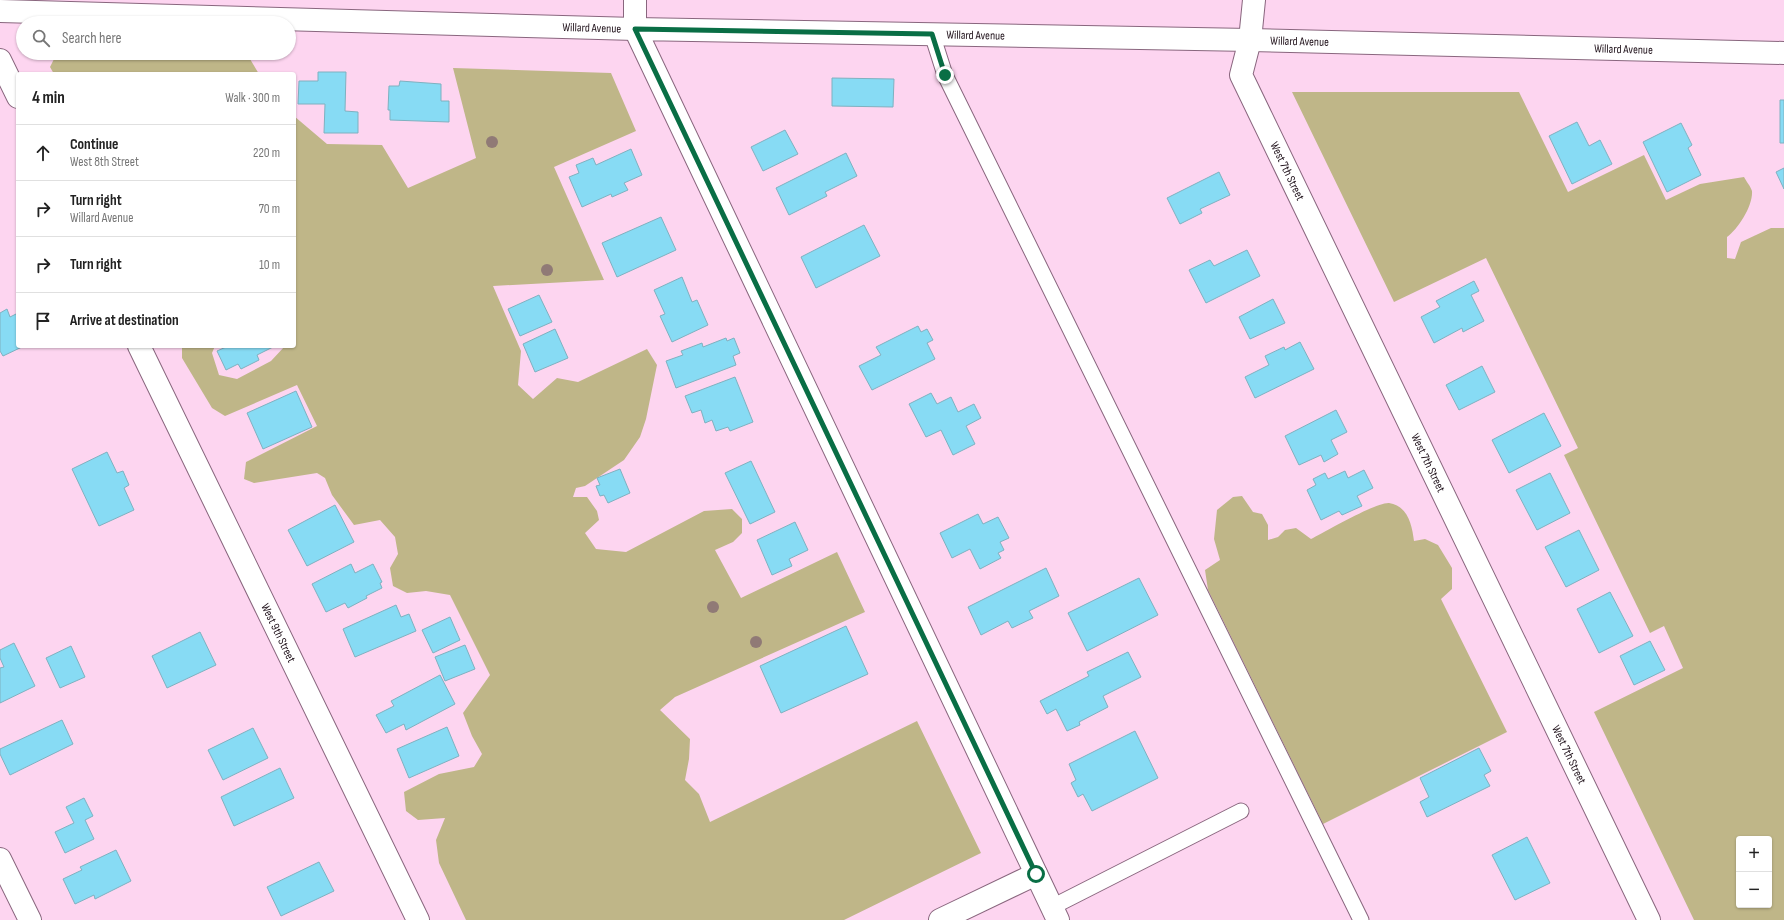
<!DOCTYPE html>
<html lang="en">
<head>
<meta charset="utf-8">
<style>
  body { margin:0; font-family:"Sofia Sans Condensed",sans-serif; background:#f2f2f2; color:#222 }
  .controls { position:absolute; right:12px; bottom:12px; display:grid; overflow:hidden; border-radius:4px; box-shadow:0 1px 3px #0004 }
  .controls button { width:36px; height:36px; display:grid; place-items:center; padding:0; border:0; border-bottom:1px solid #e0e0e0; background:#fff; color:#222; font:20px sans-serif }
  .stop { position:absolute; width:12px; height:12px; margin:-9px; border:3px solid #096e45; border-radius:50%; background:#fff }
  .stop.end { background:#096e45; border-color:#fff; box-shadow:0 1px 4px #0008 }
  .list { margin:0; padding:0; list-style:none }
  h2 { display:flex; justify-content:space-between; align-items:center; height:52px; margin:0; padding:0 16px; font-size:17px }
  h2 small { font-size:13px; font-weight:400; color:#767676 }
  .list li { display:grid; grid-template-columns:26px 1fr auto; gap:12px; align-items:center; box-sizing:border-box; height:56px; padding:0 16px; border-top:1px solid #e0e0e0 }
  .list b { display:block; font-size:15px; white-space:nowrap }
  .list p { margin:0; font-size:13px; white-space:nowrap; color:#767676 }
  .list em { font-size:13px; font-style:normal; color:#767676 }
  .icon { flex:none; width:22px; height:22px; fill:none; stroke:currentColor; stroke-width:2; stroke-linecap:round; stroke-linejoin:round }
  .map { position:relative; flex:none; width:1784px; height:920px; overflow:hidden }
  .search { position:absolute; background:#fff; box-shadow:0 1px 3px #0004; left:16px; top:16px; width:280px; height:44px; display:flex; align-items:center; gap:10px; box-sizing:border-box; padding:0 14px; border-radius:22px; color:#767676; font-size:15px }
  .panel { position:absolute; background:#fff; box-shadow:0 1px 3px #0004; left:16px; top:72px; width:280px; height:276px; border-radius:4px }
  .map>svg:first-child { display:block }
  .green { fill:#bfb688; fill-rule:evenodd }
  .building { fill:#87dbf4; stroke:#7fb1c0 }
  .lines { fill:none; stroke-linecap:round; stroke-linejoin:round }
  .service-casing { stroke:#89667e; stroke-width:17 }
  .minor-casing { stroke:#89667e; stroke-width:24 }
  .tertiary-casing { stroke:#89667e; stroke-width:24 }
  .service { stroke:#fff; stroke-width:15 }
  .minor { stroke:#fff; stroke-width:22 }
  .tertiary { stroke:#fff; stroke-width:22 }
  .tree { fill:#907a76 }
  .route { stroke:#096e45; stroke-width:5 }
  .labels { text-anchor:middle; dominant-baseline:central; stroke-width:3; stroke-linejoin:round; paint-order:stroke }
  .street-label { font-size:12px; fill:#20121b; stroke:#fdd5f0 }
</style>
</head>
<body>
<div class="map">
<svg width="1784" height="920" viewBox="0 0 1784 920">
  <rect width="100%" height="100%" fill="#fdd5f0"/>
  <!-- green -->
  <path class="green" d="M247,54L259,74H54L50,67L55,57Z
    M453,68L611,73L636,131L554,167L604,280L493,286L521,351L518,385L533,399L557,378L578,382L647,349L657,365L646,419L640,437L624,460L585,486L576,488L573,497H587L597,511L599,520L585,533L596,549L626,552L704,511L732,509L742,519V533L733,542L715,550L741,598L837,552L865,612L675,697L660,710L690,739L689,759L685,780L699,794L710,822L917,721L981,853L844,920H466L439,863L436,840L445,818L418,820L406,811L404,792L439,774L474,767L482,754L472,736L463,713L490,675L450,595L426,591L407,593L393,586L390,568L398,554L395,537L380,520L354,525L332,495L325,478L317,473L254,483L244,479L246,462L317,426L297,385L225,416L212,408L182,358V346H215L212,353L219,375L237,379L271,361L285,346H294V116L327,144L382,145L408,188L476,158Z
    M1292,92H1519L1568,192L1644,155L1666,200L1700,184L1744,177C1746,181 1751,187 1752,191C1753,206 1738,229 1727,237V258L1735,259L1741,242L1771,228H1784V920H1694L1594,712L1683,668L1664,626L1650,633L1564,455L1578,448L1486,258L1394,302ZM1739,839H1769V905H1739Z
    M1242,496L1253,512L1262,514L1268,525V540L1278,537L1285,530L1296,528L1311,539C1325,532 1376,502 1389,503C1408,506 1412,525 1414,541L1425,539L1438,545L1452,568V589L1441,599L1507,732L1323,824L1208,590L1205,570L1220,560L1214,539L1217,510L1233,497Z"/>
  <!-- building -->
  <path class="building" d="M318,72H346L345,111L358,112V133H324L325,104H298L299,81H318Z
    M832,78L894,79L893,107L832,106Z
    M400,81L441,84V101H449V122L390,120V110H388L389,86H399Z
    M1780,100H1784V143H1780Z
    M1577,122L1589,146L1600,140L1612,164L1572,184L1549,136Z
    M1681,123L1692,145L1688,148L1701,175L1667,192L1643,142Z
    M785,130L798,154L763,171L751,147Z
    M631,149L642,175L624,183L628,190L612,197L611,194L582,207L569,177L579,173L576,165L593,158L596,165Z
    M846,153L857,176L825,192L827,196L789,215L776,188Z
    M1784,168V189L1776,172Z
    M1219,172L1230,195L1200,209L1202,213L1180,224L1167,198Z
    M661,217L676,250L617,277L602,243Z
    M864,225L880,256L816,288L801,257Z
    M1247,250L1260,276L1206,303L1189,270L1210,260L1214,266Z
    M682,277L692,302L697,300L708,325L672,342L660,316L665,314L654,290Z
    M1474,281L1479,291L1471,295L1484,321L1463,332L1462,328L1434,343L1421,317L1440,307L1436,301Z
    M539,295L552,322L520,336L508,309Z
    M1273,299L1285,323L1250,339L1239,317Z
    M7,309L10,317L18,313V346H24L3,356L0,351V313Z
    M918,326L921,332L927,329L933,340L927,343L935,359L872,390L859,366L881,355L876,347Z
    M555,329L568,358L535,372L523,344Z
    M726,338L727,341L734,338L740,353L733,356L736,365L676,388L666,361L683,355L681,351L702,343L703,347Z
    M1300,342L1314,369L1255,398L1245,377L1269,365L1265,356L1284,347L1285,350Z
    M225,346H273V347L257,355L259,360L241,369L238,364L226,370L217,351L226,347Z
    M1482,366L1495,392L1459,410L1446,385Z
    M735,377L753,422L730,431L728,427L716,431L712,420L705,423L701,410L692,413L685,396Z
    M296,391L312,427L263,449L247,413Z
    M931,393L937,404L951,397L958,412L974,404L981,418L966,426L975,444L953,455L941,430L926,437L909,404Z
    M1336,410L1347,432L1331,440L1338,454L1324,462L1321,455L1299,465L1285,436Z
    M1544,413L1561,446L1509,473L1492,440Z
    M107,452L117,473L123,471L129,485L124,488L134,510L99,526L72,469Z
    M751,461L775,512L750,524L725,473Z
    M620,469L630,493L608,503L604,495L600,496L596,486L600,485L597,478Z
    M1364,470L1373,488L1357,496L1362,506L1342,515L1339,511L1321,520L1307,490L1316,485L1313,479L1325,473L1328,479L1345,471L1348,478Z
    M1550,473L1570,513L1537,530L1516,490Z
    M335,505L354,542L307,566L288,530Z
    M978,514L983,524L998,517L1009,538L1000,542L1004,550L998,553L1001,558L980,569L970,549L952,558L940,533Z
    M795,522L808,550L789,559L792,566L772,575L757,540Z
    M1579,530L1599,570L1566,587L1545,547Z
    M351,564L355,573L373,564L382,582L380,583L382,588L366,596L367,598L348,608L345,603L326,612L312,584Z
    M1046,568L1059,596L1029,611L1033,618L1012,628L1008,621L981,635L968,607Z
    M1139,578L1158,615L1087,651L1068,613Z
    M1610,592L1633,636L1599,653L1577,609Z
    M396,605L401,617L409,614L416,631L355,657L343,629Z
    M450,617L460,640L433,653L422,630Z
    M846,626L868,674L781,713L760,666Z
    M200,632L216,665L167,688L152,656Z
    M1650,641L1665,670L1634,685L1620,656Z
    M14,643L35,686L0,703V668L4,667L0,658V650Z
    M465,645L475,669L445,681L435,657Z
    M71,646L85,677L60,688L46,658Z
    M1128,652L1141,677L1103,696L1108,707L1079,722L1080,725L1067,731L1056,709L1047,714L1040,701L1089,676L1087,672Z
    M440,675L455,704L406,730L404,724L386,733L376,715L394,706L391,701Z
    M62,720L73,744L10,775L0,754V749Z
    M447,727L459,756L409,778L397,749Z
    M253,728L268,758L223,780L208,750Z
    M1135,731L1158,778L1092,811L1083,794L1078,797L1071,783L1076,780L1069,764Z
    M1479,748L1491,771L1484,775L1490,786L1427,817L1420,802L1429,797L1420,778Z
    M280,768L294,798L234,826L221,797Z
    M84,798L93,816L85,820L94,839L65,853L55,832L74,823L66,807Z
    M1527,837L1550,883L1515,900L1492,855Z
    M116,850L131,881L95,899L94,895L75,904L63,879L82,870L80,867Z
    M319,862L334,891L281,916L267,887Z"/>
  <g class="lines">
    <defs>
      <path id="service" d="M932,34L945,75L1361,920
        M1052,907L1241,811"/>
      <g id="minor">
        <path id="s1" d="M1254,0L1250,40L1241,75L1649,920"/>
        <path id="s2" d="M0,11L635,29V0"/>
        <path d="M0,60L18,97"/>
        <path id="s3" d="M139,346L418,920"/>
        <path d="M940,920L1036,874"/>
      </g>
      <g id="tertiary">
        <path d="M0,859L30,920"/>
        <path id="s4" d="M1058,920L635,29L1250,40L1784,53"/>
      </g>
    </defs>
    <!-- service casing -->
    <use href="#service" class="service-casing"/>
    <!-- minor casing -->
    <use href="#minor" class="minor-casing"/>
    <!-- tertiary casing -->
    <use href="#tertiary" class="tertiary-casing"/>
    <!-- service -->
    <use href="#service" class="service"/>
    <!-- minor -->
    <use href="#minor" class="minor"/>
    <!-- tertiary -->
    <use href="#tertiary" class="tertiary"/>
  </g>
  <!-- trees -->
  <g class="tree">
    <circle cx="492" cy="142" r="6"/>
    <circle cx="547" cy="270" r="6"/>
    <circle cx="713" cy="607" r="6"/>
    <circle cx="756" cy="642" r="6"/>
  </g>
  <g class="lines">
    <!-- route -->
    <path class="route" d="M945,75L932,34L635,29L1036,874"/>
  </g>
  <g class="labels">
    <!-- street labels -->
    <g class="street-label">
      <text stroke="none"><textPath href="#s2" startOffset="592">Willard Avenue</textPath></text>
      <text stroke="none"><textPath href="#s4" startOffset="1327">Willard Avenue</textPath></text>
      <text stroke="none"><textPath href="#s4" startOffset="1651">Willard Avenue</textPath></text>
      <text stroke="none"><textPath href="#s4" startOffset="1975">Willard Avenue</textPath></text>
      <text stroke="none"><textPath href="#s1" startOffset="183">West 7th Street</textPath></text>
      <text stroke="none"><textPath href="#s1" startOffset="507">West 7th Street</textPath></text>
      <text stroke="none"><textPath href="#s3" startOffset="319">West 9th Street</textPath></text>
      <text stroke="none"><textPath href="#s1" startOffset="831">West 7th Street</textPath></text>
    </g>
  </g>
</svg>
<div class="controls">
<button>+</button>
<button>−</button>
</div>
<div class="stop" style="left:1036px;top:874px"></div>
<div class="stop end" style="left:945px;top:75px"></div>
<div class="search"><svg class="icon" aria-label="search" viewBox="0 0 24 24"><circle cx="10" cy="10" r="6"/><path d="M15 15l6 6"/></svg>Search here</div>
<section class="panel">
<h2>4 min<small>Walk · 300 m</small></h2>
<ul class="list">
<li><svg class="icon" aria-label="ahead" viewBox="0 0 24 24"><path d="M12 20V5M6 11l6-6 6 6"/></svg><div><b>Continue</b><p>West 8th Street</p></div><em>220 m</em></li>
<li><svg class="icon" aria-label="right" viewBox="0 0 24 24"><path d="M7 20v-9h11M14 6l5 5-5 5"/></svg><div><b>Turn right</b><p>Willard Avenue</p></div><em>70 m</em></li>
<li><svg class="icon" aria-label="right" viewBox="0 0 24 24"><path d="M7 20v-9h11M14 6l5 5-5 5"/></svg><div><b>Turn right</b></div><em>10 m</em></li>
<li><svg class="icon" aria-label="arrive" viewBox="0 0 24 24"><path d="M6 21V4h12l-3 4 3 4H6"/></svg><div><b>Arrive at destination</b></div></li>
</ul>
</section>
</div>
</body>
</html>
